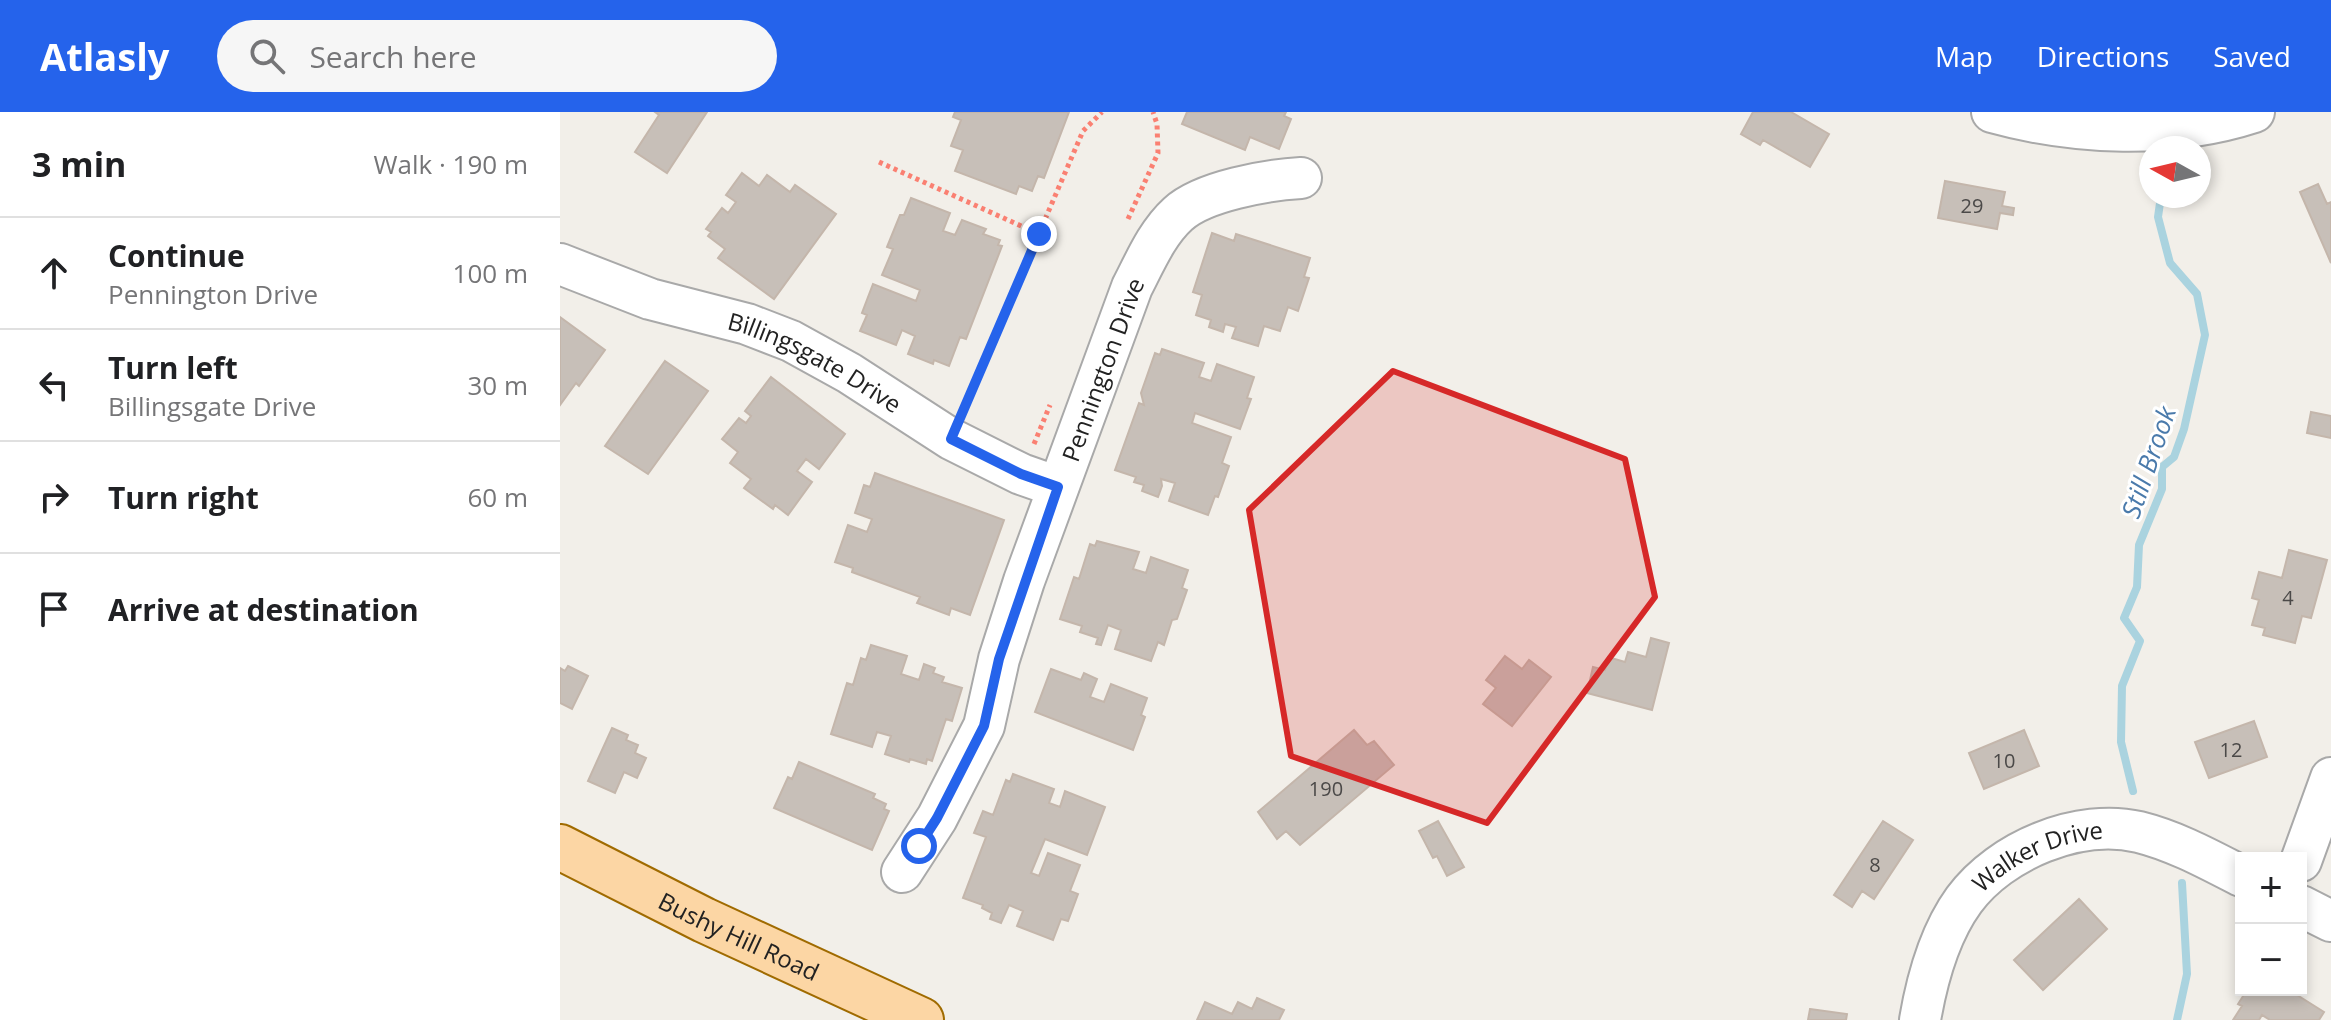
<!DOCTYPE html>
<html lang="en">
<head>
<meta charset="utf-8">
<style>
  body { margin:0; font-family:"Open Sans",sans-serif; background:#f6f6f6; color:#202124 }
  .controls { position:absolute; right:24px; bottom:24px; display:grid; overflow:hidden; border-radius:0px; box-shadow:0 4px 12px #0003 }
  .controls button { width:72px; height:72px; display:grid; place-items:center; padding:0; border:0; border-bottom:2px solid #e0e0e0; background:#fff; color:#202124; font:40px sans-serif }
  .compass { position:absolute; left:1579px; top:24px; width:72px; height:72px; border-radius:50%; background:#fff; box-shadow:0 4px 12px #0003; rotate:278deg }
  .stop { position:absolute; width:24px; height:24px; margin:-18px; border:6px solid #2563eb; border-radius:50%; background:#fff }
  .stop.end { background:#2563eb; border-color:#fff; box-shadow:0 2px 8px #0008 }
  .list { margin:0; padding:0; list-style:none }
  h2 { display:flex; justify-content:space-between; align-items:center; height:104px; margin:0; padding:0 32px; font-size:34px }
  h2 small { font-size:26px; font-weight:400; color:#757577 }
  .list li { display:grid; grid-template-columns:52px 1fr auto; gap:24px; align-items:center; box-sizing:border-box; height:112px; padding:0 32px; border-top:2px solid #e0e0e0 }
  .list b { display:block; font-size:30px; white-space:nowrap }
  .list p { margin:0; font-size:26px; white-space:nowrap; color:#757577 }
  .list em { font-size:26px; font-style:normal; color:#757577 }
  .icon { flex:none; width:44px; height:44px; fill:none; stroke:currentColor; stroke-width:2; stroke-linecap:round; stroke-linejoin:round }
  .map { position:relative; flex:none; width:1771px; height:908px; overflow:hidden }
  header { display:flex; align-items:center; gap:48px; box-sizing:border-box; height:112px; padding:0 40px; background:#2563eb; color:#fff }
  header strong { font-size:38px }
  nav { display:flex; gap:44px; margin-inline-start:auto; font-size:28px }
  .search { width:560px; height:72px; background:#f6f6f6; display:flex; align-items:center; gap:20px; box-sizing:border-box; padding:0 28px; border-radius:44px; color:#757577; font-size:30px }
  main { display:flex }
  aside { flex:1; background:#fff }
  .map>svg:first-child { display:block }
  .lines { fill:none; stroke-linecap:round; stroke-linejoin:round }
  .stream { stroke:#aad3df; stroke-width:8 }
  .building { fill:#c7bfb8; stroke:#c4b6ab; stroke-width:2 }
  .minor-casing { stroke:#a9a9a9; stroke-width:44 }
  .major-casing { stroke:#a06b00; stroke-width:48 }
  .path { stroke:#fa8072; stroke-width:5; stroke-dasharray:4 4; stroke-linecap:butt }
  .minor { stroke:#fff; stroke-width:40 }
  .major { stroke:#fcd6a4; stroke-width:44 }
  .route { stroke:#2563eb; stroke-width:10 }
  .marked { fill:#d62828; fill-opacity:0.2; stroke:#d62828; stroke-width:6; stroke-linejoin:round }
  .labels { text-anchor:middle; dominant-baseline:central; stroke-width:6; stroke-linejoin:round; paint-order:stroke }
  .number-label { font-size:20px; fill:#4b4948 }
  .street-label { font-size:24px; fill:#222; stroke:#fff }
  .water-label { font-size:26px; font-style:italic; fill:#4a7aab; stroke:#fff }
</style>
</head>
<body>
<header>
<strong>Atlasly</strong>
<div class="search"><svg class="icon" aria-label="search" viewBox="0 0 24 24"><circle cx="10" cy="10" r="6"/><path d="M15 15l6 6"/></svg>Search here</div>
<nav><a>Map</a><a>Directions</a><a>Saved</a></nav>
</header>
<main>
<aside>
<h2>3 min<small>Walk · 190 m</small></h2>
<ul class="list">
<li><svg class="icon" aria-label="ahead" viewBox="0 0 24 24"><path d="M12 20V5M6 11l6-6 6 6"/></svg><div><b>Continue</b><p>Pennington Drive</p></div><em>100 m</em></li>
<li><svg class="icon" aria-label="left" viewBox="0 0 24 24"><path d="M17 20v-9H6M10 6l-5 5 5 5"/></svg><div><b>Turn left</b><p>Billingsgate Drive</p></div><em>30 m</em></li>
<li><svg class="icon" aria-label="right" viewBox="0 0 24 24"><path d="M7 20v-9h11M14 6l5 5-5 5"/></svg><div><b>Turn right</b></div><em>60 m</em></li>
<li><svg class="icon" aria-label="arrive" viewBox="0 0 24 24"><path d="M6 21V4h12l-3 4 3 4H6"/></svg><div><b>Arrive at destination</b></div></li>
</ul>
</aside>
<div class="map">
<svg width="1771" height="908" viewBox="0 0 1771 908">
  <rect width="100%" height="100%" fill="#f2efe9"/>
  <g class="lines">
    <!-- stream -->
    <path class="stream" d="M1573,679L1561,630L1562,574L1580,529L1564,506L1577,475L1579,433L1602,377V355L1614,345L1624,317L1645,223L1637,182L1610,151L1598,105L1601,84
      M1617,908L1627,862L1622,771"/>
  </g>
  <!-- building -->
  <path class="building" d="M95,0H147L107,61L75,40L99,3Z
    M395,0H509L484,66L478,64L472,79L459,74L456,82L395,59L403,38L391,34L401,8L393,5Z
    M627,0H726L724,4L731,7L719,37L690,25L685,38L622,12Z
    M1193,0H1231L1269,22L1250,55L1203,28L1200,33L1181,22Z
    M182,61L199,74L207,63L230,80L235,73L276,102L214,187L158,146L165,137L148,124L151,120L146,117L162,96L168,101L176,90L166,83Z
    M1385,69L1445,80L1442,94L1454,96L1453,103L1440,101L1437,117L1378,106Z
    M1758,72L1767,92L1771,90V151L1740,80Z
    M351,86L390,101L383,119L395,123L402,108L426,117L423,122L440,128L438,133L442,134L406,227L400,225L389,254L374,248L373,252L348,242L355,224L342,218L336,233L300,219L307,203L302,201L313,172L356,189L360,178L322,163L333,137L327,135L340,103H344Z
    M652,121L674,129L676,122L750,146L744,165L749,166L738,199L728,195L720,219L704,214L698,234L672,226L676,215L665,212L663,220L649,215L651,208L636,203L642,183L633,180Z
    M0,205L45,238L19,274L16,271L0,293Z
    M602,237L644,251L639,265L651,269L657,252L694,265L687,286L691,287L680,317L635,301L632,311L671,325L662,351L669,354L658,385L655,384L648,403L609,389L615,371L601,367L602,374L598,385L582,379L584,373L574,370L576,365L555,358L579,291L584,293L581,281L595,241L600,243Z
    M105,249L148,279L88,362L45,334Z
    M211,265L285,322L259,357L246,347L237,359L252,370L228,403L215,393L213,397L184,376L191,367L170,351L178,340L162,327L179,306L186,311L191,304L185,299Z
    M1751,300L1771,304V326L1747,321Z
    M315,361L444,408L410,503L391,496L389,503L357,491L360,485L292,460L293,456L275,450L288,413L307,420L312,407L295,401L304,373L310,375Z
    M537,429L579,440L573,457L586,461L591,445L628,458L622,476L627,478L617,507L612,508L604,533L598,530L591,549L555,537L561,518L548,513L541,533L536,532L538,526L520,520L522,514L500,507L514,465L519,467L530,432L535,434Z
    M1729,438L1767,448L1751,506L1742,504L1735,531L1703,523L1705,516L1692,513L1699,488L1692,486L1699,460L1722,466Z
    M1091,526L1109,531L1092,598L1027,581L1033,555L1045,558L1048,545L1065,550L1068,540L1086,545Z
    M311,533L347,544L341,562L359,568L364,552L375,556L373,561L384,565L382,570L402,576L392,609L386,607L372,649L367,647L366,652L350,647L349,650L325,642L331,624L317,620L312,635L271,622L287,571L293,573L301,546L306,548Z
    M945,544L962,557L969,548L991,565L952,614L923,592L936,576L926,568Z
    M8,554L28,564L12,597L0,591V556L5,559Z
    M491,557L521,568L524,561L537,567L530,585L544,590L551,572L587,586L581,603L585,605L573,638L475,600Z
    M1694,609L1707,645L1649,666L1635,630Z
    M52,616L68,623L66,628L78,633L75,641L86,646L77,666L64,660L55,681L28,669Z
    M794,618L807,633L814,629L834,653L740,733L726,719L717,727L698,700Z
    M1464,618L1479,654L1424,677L1409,641Z
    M239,650L315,682L313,686L326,692L324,697L329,699L312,738L214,696L228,665L232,667Z
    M453,662L494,677L489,691L500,695L505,679L545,695L527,743L485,727L471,761L479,764L488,741L520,753L510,779L518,782L508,809L501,807L493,828L457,814L463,799L449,793L441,811L430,807L432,801L422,796L423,793L403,786L426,725L414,721L423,699L433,703L446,668L450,670Z
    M878,709L904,755L887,764L877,744L873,746L859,719Z
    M1323,709L1353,728L1314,787L1302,779L1292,795L1274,783Z
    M1519,787L1547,817L1483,878L1454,848Z
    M1687,878H1729L1764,900L1759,908H1710L1702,903L1699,908H1673L1682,894L1678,892Z
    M697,886L724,898L719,908H637L645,890L672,902L678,890L692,897Z
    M1250,897L1287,902L1286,908H1248Z"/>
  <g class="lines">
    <defs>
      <g id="minor">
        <path d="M1432,0C1515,23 1611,27 1694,0"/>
        <path id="s1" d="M0,152L90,187L187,212L231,229L289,261L391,327L461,362L498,375"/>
        <path d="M1741,749L1771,666"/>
        <path id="s2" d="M342,760L377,706L424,614L439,547L464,469L572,175C585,150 597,121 618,102C643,79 707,68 741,66"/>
        <path d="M1741,794L1771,809"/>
        <path id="s3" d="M1360,908C1367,867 1380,821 1404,788C1441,738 1519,706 1579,720C1615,729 1648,747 1681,764"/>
      </g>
      <g id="major">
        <path id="s4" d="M0,735L144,808L361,908"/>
      </g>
    </defs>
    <!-- minor casing -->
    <use href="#minor" class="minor-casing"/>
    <!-- major casing -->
    <use href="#major" class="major-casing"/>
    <!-- path -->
    <path class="path" d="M319,50L479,122
      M568,107L598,41L597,12L593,0
      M403,298L523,19L542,0
      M474,332L490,293"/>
    <!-- minor -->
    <use href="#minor" class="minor"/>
    <!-- major -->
    <use href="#major" class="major"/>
  </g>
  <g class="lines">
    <!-- route -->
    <path class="route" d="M359,734L377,706L424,614L439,547L498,375L461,362L391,327L479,122"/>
  </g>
  <!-- marked area -->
  <path class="marked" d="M833,259L1065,347L1095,485L927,711L731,644L689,398Z"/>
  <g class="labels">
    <!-- number labels -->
    <g class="number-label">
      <text x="1412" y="93">29</text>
      <text x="1728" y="485">4</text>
      <text x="1671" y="637">12</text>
      <text x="1444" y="648">10</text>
      <text x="766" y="676">190</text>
      <text x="1315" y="752">8</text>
    </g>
    <!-- street labels -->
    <g class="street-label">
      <text stroke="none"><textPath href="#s1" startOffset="274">Billingsgate Drive</textPath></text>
      <text stroke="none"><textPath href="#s2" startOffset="544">Pennington Drive</textPath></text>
      <text stroke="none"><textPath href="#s3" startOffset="218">Walker Drive</textPath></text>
      <text stroke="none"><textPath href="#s4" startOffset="200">Bushy Hill Road</textPath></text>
    </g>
    <!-- water labels -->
    <g class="water-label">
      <text transform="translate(1588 350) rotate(-71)">Still Brook</text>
    </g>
  </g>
</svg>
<div class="controls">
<button>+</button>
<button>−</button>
</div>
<svg class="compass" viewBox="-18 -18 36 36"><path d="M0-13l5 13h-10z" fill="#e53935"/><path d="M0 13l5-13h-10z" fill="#757577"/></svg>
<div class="stop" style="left:359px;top:734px"></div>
<div class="stop end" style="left:479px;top:122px"></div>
</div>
</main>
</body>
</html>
